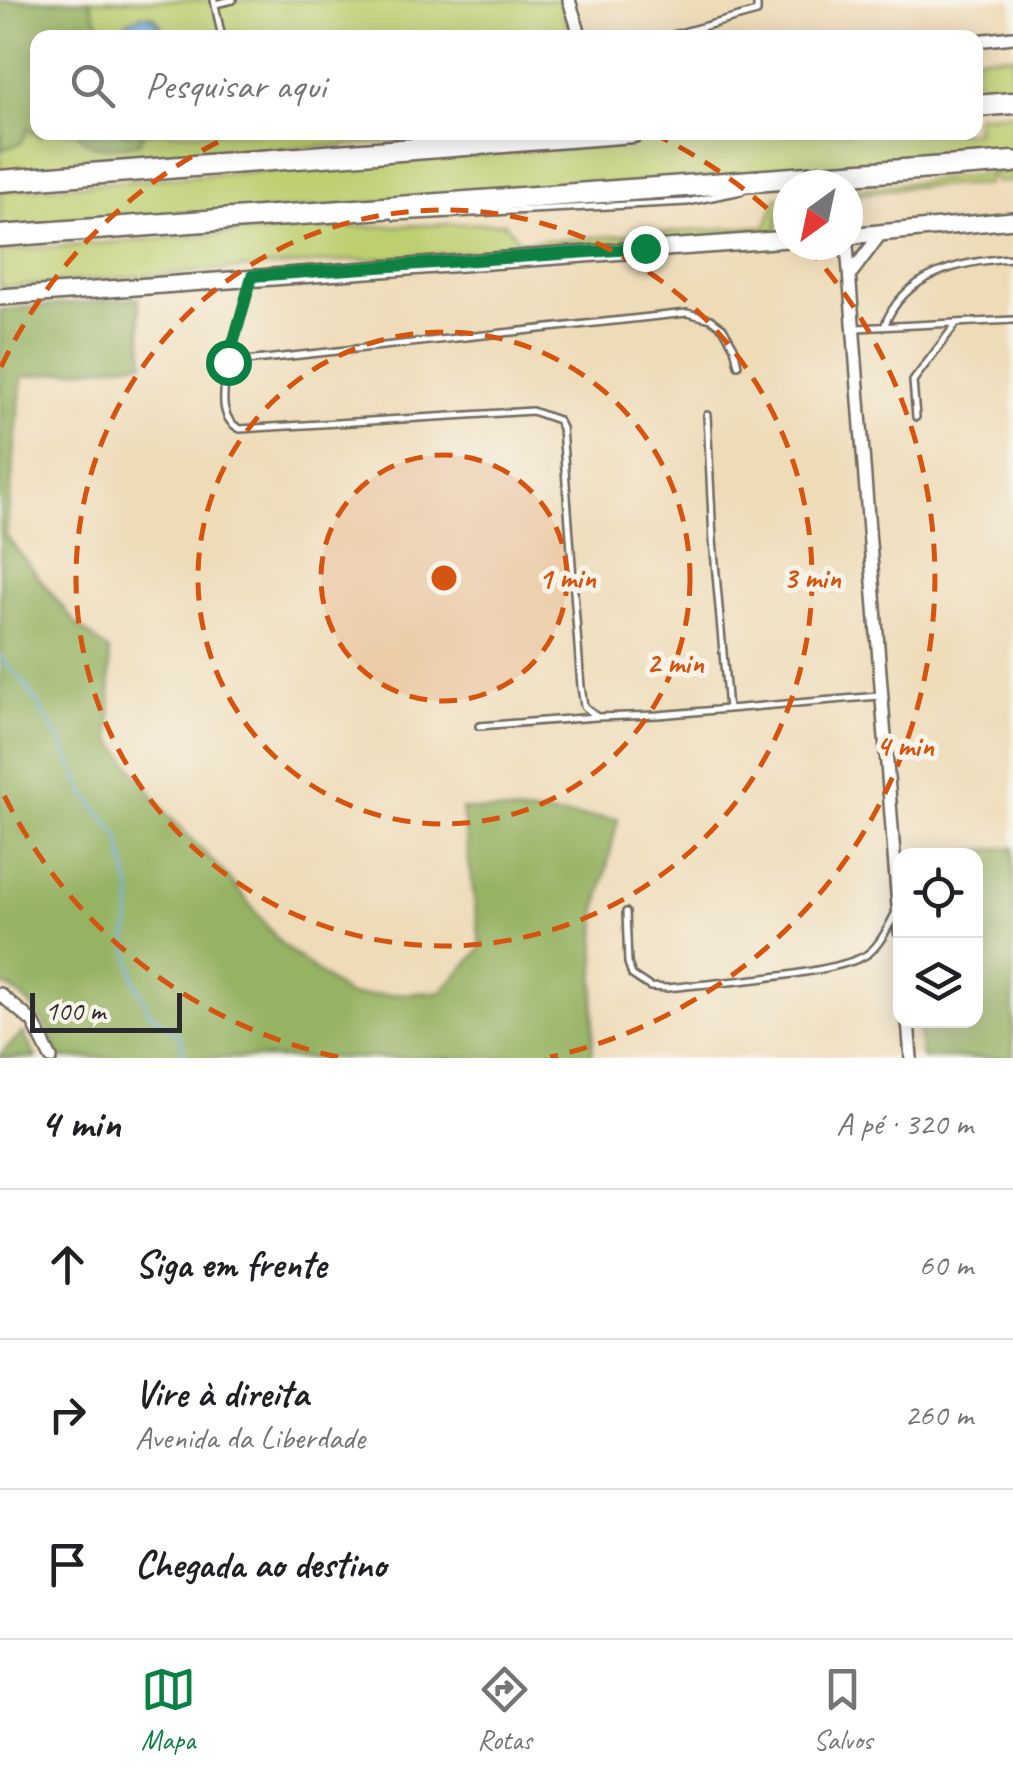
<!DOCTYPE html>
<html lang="pt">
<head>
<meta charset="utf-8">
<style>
  body { margin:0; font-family:Caveat,sans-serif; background:#f6f6f6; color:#202124 }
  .controls { position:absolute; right:30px; bottom:30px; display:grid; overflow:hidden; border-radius:20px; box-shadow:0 5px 25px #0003 }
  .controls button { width:90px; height:90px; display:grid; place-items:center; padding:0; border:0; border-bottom:2px solid #e0e0e0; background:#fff; color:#202124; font:50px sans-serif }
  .compass { position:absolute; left:773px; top:170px; width:90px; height:90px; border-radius:50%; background:#fff; box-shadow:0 5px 25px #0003; rotate:213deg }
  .scale { position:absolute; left:30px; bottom:25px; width:152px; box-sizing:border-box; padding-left:10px; border:5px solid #2b2b2b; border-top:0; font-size:28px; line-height:35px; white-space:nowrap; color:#2b2b2b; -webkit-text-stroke:8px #f7f3e8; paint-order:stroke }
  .stop { position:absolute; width:30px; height:30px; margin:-22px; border:8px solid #0b8043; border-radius:50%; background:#fff }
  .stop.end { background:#0b8043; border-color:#fff; box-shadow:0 2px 10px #0008 }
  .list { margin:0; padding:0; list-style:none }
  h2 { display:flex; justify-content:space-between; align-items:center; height:130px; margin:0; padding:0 40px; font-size:42px }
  h2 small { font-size:32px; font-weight:400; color:#757577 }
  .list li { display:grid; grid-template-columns:65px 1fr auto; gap:30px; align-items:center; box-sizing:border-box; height:150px; padding:0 40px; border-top:2px solid #e0e0e0 }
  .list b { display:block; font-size:38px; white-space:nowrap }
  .list p { margin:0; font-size:32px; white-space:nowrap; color:#757577 }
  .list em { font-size:32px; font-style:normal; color:#757577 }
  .icon { flex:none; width:55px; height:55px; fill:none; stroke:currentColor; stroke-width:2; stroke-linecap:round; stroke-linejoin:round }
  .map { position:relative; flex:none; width:1013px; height:1058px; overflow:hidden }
  .search { position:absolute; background:#fff; box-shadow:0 5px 25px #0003; left:30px; right:30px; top:30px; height:110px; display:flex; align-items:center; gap:25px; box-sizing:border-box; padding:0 35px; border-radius:20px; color:#757577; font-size:38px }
  .sheet { height:580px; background:#fff }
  nav { display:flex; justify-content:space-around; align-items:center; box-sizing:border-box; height:140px; border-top:2px solid #e0e0e0; background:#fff; font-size:28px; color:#757577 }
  nav a { display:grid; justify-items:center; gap:5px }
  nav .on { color:#0b8043 }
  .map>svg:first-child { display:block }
  .green { fill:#becf72; stroke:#747d4e; stroke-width:2.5 }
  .forest { fill:#96b264; stroke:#606e48; stroke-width:2.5 }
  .water { fill:#72b3e6; stroke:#4e6f88; stroke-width:2.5 }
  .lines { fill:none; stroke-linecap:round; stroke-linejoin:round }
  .stream { stroke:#72b3e6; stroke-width:2.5 }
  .lane-casing { stroke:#6f695d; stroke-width:10 }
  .street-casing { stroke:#6f695d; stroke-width:16 }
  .secondary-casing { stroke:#6f695d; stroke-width:20 }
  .highway-casing { stroke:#6f695d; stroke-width:25 }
  .lane { stroke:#fff; stroke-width:5 }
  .street { stroke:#fff; stroke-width:11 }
  .secondary { stroke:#fff; stroke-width:15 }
  .highway { stroke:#fff; stroke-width:20 }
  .route { stroke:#0b8043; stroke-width:12 }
  .ring { fill:none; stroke:#d5540f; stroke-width:5; stroke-dasharray:18 12 }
  .centre { fill:#d5540f; stroke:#f7f3e8; stroke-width:5 }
  .ring-label { font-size:30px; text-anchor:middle; font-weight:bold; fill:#d5540f; stroke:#f7f3e8; stroke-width:10; stroke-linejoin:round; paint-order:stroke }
</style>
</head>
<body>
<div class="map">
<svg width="1013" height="1058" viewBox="0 0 1013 1058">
  <rect width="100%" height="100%" fill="#f7f3e8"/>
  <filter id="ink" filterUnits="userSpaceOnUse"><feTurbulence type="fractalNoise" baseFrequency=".01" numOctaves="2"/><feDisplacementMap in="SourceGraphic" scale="20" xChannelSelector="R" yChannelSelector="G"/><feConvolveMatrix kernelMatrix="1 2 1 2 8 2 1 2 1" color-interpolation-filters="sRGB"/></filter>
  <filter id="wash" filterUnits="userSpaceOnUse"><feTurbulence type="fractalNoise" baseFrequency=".0048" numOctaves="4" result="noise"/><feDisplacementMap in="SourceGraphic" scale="40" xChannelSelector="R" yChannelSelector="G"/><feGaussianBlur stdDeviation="2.25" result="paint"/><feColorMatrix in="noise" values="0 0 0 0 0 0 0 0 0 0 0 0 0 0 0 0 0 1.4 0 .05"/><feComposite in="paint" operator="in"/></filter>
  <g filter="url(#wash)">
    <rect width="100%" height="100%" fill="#eedcb9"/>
    <!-- green -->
    <path class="green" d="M5,0H559L570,37L38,38Z
      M1013,55V94L976,97V57Z
      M1013,113V155L0,231V191L759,133L976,132V116Z
      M39,132L509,133L0,171V135Z
      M1013,171V181L996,182L994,178H988L987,184L911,187L848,195V190Z
      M788,197V203L780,207L776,233L341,261L0,287V251L308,228L505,223L520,242L766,226L777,198Z"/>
    <!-- forest -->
    <path class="forest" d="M0,0H90L97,21L117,37L141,15H153L161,24L158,37L38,38V132L42,133L40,137L28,127L21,143L2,150Z
      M77,133H144L139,143C116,147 93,153 77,133Z
      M138,298L144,362L22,377L6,536L76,624L109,651L111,739L167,814L228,877L282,945L349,996L441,992L481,949L462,809L618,819L597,910L592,1058H61C46,1026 34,999 0,983V310Z
      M1013,847V1058H922L918,1021H976V856L929,855Z
      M23,1032L36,1058H0V1055Z"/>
    <!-- water -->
    <path class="water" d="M145,15L157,21L162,37H123L127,22Z"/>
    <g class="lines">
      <!-- stream -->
      <path class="stream" d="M0,657L25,684L63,746L85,793L119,837L132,896L127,940L135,981L150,1013L180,1036L184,1058"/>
    </g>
  </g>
  <g filter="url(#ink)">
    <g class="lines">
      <defs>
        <path id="lane" d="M214,0L222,38
          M215,4L233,0
          M661,38L757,12V0
          M395,217L687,202L742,191
          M884,327C903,273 961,261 1013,258
          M857,328L1013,320
          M227,363L250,284
          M738,365L734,347L723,328L711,319L687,313L227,363C226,385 215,417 240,429L532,411L558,420L562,428L581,687L584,706L597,717L658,715L879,696
          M707,415L713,540L728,709
          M916,417L913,381L956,324
          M479,726L596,717
          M626,912L628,963L632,975L650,987L668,988C710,983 840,975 869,953C881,943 888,927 895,914"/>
        <path id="street" d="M569,0L581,38
          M976,41L1013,37
          M847,245L900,932
          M850,275L882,232
          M0,994L33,1022L51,1058
          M908,1021L911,1058"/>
        <path id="secondary" d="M848,236L1013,220
          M0,297L788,239"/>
        <path id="highway" d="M976,106L1013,103
          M0,181L633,132
          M0,236L1013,162"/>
      </defs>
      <!-- lane casing -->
      <use href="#lane" class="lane-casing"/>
      <!-- street casing -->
      <use href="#street" class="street-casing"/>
      <!-- secondary casing -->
      <use href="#secondary" class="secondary-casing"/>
      <!-- highway casing -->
      <use href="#highway" class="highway-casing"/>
      <!-- lane -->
      <use href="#lane" class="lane"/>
      <!-- street -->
      <use href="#street" class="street"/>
      <!-- secondary -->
      <use href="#secondary" class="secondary"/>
      <!-- highway -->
      <use href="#highway" class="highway"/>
    </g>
  </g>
  <g class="lines" filter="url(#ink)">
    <!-- route -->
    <path class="route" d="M228,362L252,276L645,248"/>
  </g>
  <!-- distance rings -->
  <circle cx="444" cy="578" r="123" fill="#d5540f" fill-opacity=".12"/>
  <g class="ring">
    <circle cx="444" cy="578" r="123"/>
    <circle cx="444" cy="578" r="246"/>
    <circle cx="444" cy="578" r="368"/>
    <path d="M338 1057A491 491 0 0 1 1 789M1 367A491 491 0 0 1 236 133M652 133A491 491 0 0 1 785 225M806 246A491 491 0 0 1 550 1057"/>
  </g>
  <circle cx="444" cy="578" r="15" class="centre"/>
  <g class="ring-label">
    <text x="567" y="588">1 min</text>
    <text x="812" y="588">3 min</text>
    <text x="675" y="673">2 min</text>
    <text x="905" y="756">4 min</text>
  </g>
</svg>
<div class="controls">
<button><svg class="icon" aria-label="locate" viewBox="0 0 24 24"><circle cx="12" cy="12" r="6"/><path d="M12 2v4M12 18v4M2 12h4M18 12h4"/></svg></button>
<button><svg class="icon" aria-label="layers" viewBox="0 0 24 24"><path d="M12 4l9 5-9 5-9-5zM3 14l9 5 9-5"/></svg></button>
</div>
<svg class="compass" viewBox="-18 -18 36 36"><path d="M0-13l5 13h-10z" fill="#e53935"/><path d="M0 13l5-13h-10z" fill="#757577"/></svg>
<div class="scale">100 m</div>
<div class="stop" style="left:228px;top:362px"></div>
<div class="stop end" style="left:645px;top:248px"></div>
<div class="search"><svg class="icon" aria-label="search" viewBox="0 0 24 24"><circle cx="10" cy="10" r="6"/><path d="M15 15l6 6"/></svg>Pesquisar aqui</div>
</div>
<section class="sheet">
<h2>4 min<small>A pé · 320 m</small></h2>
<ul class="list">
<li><svg class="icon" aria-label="ahead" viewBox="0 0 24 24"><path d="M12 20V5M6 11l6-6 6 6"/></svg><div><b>Siga em frente</b></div><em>60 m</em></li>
<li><svg class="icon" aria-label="right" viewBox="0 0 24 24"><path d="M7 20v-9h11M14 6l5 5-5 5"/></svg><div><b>Vire à direita</b><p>Avenida da Liberdade</p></div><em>260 m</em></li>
<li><svg class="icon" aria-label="arrive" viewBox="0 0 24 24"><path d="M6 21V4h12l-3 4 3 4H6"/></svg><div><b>Chegada ao destino</b></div></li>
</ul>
</section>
<nav>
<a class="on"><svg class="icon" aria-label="map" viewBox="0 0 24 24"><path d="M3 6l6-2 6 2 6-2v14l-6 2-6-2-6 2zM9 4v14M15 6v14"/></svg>Mapa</a>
<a><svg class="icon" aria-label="directions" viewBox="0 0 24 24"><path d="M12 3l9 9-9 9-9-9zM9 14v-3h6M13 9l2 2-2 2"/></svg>Rotas</a>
<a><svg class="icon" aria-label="saved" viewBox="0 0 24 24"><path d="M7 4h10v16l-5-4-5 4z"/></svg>Salvos</a>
</nav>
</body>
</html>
